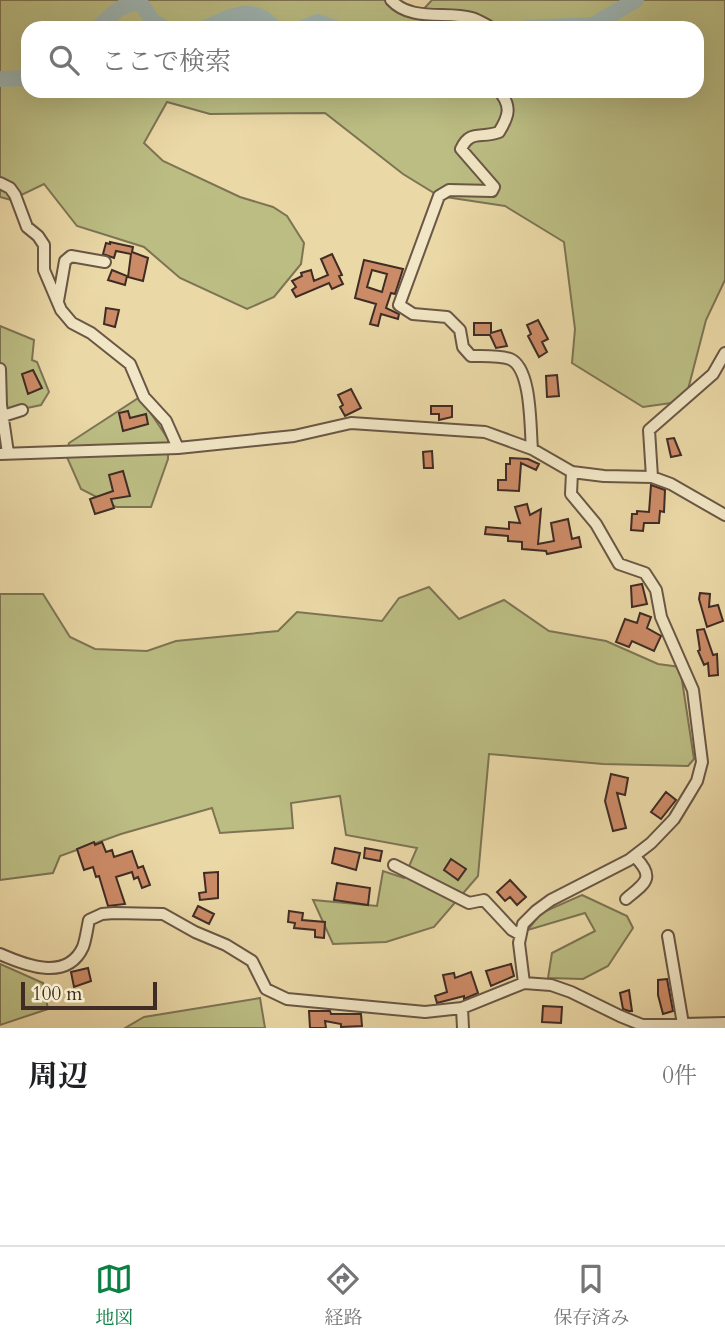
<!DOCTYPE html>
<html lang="ja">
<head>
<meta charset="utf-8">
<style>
  body { margin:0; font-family:Cardo,"Noto Serif JP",serif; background:#f6f6f6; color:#202124 }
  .scale { position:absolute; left:21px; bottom:18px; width:136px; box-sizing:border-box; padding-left:7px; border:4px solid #3f2c25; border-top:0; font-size:19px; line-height:24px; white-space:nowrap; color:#3f2c25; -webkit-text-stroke:5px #f1e6c5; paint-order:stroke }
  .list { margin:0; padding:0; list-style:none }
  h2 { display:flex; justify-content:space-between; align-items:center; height:91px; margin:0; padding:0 28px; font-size:30px }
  h2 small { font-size:23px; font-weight:400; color:#757577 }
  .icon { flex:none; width:38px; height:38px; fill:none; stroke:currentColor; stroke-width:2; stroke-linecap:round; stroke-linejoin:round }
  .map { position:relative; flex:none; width:725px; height:1028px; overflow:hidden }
  .search { position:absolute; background:#fff; box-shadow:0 7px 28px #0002; left:21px; right:21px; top:21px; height:77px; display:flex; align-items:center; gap:18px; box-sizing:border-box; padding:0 24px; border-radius:21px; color:#757577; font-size:26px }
  .sheet { height:217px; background:#fff }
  nav { display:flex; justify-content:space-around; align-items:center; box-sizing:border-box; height:98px; border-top:2px solid #e0e0e0; background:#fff; font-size:19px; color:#757577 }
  nav a { display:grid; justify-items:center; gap:4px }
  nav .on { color:#0b8043 }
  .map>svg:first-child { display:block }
  .green { fill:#bbbd83; stroke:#7d7454; stroke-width:2; fill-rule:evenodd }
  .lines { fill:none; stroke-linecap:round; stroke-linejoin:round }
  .river { stroke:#9eb6b3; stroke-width:16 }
  .building { fill:#cc8b67; stroke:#3f2c25; stroke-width:2; fill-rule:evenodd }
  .minor-casing { stroke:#6a5745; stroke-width:14 }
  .minor { stroke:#f1e6c5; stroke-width:10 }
</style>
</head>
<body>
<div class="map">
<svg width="725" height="1028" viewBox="0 0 725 1028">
  <rect width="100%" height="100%" fill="#ead8a6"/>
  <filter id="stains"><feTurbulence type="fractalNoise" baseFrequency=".00286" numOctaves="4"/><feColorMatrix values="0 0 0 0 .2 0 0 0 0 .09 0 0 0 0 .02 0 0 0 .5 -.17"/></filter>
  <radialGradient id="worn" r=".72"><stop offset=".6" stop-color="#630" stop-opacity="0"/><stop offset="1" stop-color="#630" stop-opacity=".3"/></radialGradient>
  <!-- green -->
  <path class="green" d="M0,0H386L420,13L432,0H725V280L706,320L685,401L643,407L572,363L575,329L564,242L505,206L439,196L403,174L325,113L210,114L167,102L144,143L163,161L240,197L273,207L287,216L304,243L301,264L274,297L247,309L180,278L144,247L77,226L44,184L11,200L0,197ZM28,28H697V91H28Z
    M0,326L34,340L32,360L37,362L49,392L41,405L3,413L2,447H0Z
    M140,397L168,439V459L151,507H116L81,489L66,455L69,443Z
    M429,587L459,619L504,600L549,631L606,641L658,664L680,667L694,759L688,766L603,764L489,754L478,876L434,927L386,942L333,944L313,900L377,906L383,871L404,878L417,848L346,835L340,796L291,803L293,828L220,833L212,808L121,834L60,856L53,873L0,880V594H43L70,637L95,649L147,651L176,641L278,631L297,612L382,621L399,598Z
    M582,895L627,916L633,928L608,966L583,979L548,978L552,953L595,931L585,913L528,930L541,913Z
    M0,964L43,983L48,1009L0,1025Z
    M260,998L265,1028H125L144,1017Z"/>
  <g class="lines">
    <!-- river -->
    <path class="river" d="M98,28C111,16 122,1 141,4L153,21L164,28
      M205,28C234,16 250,3 275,28
      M302,28L318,22L335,28
      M527,28L593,25L636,0
      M0,79L28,78"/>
  </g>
  <!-- building -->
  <path class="building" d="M110,242L133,247L132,252L148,258L143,281L128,277L131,254L116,251L114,258L103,254L106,243L110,244Z
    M332,254L342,275L339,276L343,284L332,289L329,283L296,297L292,290L296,287L292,281L302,276L301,273L311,270L314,281L328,275L321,259Z
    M364,260L403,269L395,294L391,293L386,308L399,314L398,319L381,314L378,326L370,324L376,304L355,298ZM372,270L387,274L382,292L367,287Z
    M112,270L127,276L125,285L108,280Z
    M106,308L119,310L115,327L104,324Z
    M538,320L548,339L542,342L547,352L539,357L528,336L531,334L527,325Z
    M474,323H491V333L501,330L507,346L496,348L490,335H474Z
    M33,370L42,388L28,394L22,374Z
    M557,375L559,396L547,397L546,376Z
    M351,389L361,408L345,416L340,407L343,405L338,395Z
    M431,406H452V417L439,420V414H431Z
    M128,411L130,418L146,414L148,424L123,431L119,413Z
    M674,438L681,455L671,457L667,439Z
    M432,451L433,468H424L423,452Z
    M510,458L528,459L539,464L536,470L521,463L519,491L498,490V480H506V464H510Z
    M123,471L130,496L111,499L114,508L95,514L90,499L113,491L109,475Z
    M651,485L665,490L664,512L660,511L659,523H644L643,531L631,530L632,514H637V511L649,512Z
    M527,504L530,515L541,509L538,544L554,541L551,523L568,519L572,539L579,537L581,547L547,554L546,551L522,549V542L508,541V536L485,534L486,527L509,529V522L520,523L515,507Z
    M642,584L647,604L632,607L631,586Z
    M700,593L710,594L709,607L718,605L723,621L707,627L699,599Z
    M640,613L651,617L647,628L661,636L654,651L632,641L629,647L616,642L625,619L637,623Z
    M704,629L713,655L717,654L718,675L709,676L708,663L704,665L698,651L700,650L697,630Z
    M611,774L628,778L625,795L617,793L626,828L613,831L605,801Z
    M666,792L676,800L661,819L651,812Z
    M94,842L95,845L102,842L106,852L112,850L114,857L132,851L138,868L143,866L150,885L142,888L138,877L134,879L132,872L116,877L125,904L108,906L99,876L96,877L93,867L84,870L77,849Z
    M335,848L360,853L356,870L332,863Z
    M365,848L382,851L380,861L364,858Z
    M451,859L466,869L458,880L444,870Z
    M218,872V898L200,900L199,893L206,892L204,873Z
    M510,880L526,897L517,905L510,897L505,901L497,892Z
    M337,883L370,888L368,905L334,900Z
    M198,906L214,914L209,924L193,916Z
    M289,911L303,913L302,920L325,922L324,938L315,937V930L294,928L295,923L288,922Z
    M511,964L514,976L491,986L486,971Z
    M88,968L91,981L74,987L71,972Z
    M471,972L478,993L464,999V996L437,1003L435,996L447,992L443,975L454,973L455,978Z
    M667,979L673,1011L663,1014L658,995V980Z
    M629,990L632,1011H629L623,1009L620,993Z
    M543,1006L562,1007L561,1023L542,1022Z
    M309,1011H330L331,1014H361L362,1026L341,1027V1024L325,1021L326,1028H310Z"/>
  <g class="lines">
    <defs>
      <path id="minor" d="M391,0C411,22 446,11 472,18C479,20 486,25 492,28
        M499,91C512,106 509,116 499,132C481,139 470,129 461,149L494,187L492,191L449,190L439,196L399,305L413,314L447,317L460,330L463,347L471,356C482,356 499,355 510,359C532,368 530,428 532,449
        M0,183L10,188L15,195L27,227L38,236L44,245V270L61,310L72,323L91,333L130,364L144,397L166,421L178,448
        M58,301L65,261L71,256L105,262
        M0,369L1,405L8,453
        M3,416L22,410
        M0,454L178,448L294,436L351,423L485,432L532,449L572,472L604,476L652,477L671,484L725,515
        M652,477L649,430L713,374L725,353
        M394,865L469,903L484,900L512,930L519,934
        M626,899C645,883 656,878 635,857
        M668,936L683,1024
        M0,954C25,965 67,982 83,947C86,939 87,929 89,920L102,914L114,913L163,914L195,932L226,945L252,961L266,989L287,999L425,1012L462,1008L524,983L551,985L571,992L620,1016L642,1025L725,1023
        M524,983L519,943L523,924L536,911L551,900L629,860L651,843L674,819L688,796L697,781L702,762L693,690L661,617L656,590L645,573L619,564L596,524L571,494L572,472
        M462,1008L463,1028"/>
    </defs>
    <!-- minor casing -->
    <use href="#minor" class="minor-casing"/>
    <!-- minor -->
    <use href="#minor" class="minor"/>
  </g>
  <rect width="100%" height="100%" filter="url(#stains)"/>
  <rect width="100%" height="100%" fill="url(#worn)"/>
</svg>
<div class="scale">100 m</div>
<div class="search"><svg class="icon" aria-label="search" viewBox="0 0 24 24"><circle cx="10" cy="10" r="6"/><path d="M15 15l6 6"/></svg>ここで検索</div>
</div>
<section class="sheet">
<h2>周辺<small>0件</small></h2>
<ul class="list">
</ul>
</section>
<nav>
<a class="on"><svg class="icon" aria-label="map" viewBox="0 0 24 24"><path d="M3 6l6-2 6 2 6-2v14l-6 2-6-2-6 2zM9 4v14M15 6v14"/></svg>地図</a>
<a><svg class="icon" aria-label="directions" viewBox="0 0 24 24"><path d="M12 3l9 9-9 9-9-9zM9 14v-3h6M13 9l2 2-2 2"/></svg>経路</a>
<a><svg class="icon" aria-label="saved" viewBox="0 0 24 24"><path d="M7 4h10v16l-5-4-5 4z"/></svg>保存済み</a>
</nav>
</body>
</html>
